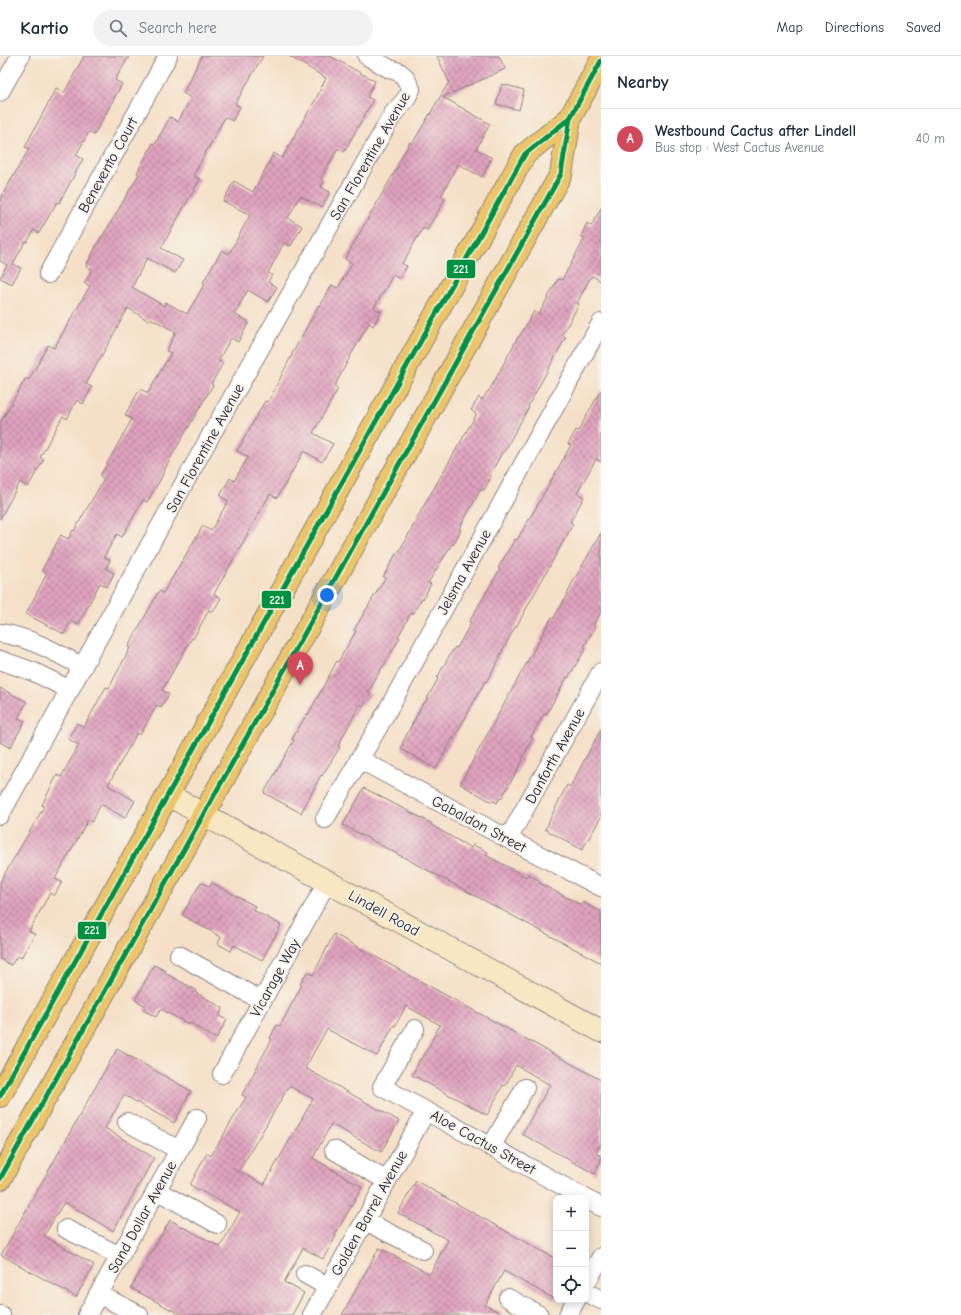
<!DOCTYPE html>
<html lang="en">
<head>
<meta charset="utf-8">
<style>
  body { margin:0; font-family:"Comic Neue",sans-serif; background:#f2f2f3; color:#1f2937 }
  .controls { position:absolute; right:12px; bottom:12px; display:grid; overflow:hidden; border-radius:8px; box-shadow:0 2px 10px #0003 }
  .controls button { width:36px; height:36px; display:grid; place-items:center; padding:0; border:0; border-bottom:1px solid #e0e1e3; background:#fff; color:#1f2937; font:20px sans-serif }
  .you { position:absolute; left:327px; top:539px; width:14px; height:14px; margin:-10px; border:3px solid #fff; border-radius:50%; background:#1a73e8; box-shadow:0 0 0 6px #1a73e833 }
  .badge { display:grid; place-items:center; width:26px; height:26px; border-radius:50%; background:#d1495b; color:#fff; font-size:13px; font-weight:700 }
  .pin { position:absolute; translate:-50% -33px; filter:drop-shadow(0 1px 2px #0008) }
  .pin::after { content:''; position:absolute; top:21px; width:14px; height:12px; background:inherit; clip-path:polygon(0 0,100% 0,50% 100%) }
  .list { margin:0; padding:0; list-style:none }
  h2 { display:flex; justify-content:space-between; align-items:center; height:52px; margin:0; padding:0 16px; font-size:17px }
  h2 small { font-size:13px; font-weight:400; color:#747a83 }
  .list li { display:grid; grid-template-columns:26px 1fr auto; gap:12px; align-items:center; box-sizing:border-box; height:60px; padding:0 16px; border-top:1px solid #e0e1e3 }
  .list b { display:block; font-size:15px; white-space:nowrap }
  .list p { margin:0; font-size:13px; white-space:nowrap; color:#747a83 }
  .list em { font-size:13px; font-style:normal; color:#747a83 }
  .icon { flex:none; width:22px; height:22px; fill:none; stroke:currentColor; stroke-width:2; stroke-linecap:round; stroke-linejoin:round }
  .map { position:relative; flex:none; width:601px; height:1259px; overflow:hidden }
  header { display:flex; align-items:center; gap:24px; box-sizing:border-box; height:56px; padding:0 20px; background:#fff; border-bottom:1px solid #e0e1e3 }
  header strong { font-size:19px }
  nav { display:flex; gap:22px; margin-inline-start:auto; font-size:14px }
  .search { width:280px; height:36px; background:#f2f2f3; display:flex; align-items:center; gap:10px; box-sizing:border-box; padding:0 14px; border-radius:22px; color:#747a83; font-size:15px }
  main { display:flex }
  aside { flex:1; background:#fff }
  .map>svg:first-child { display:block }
  .building { fill:url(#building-cross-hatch); fill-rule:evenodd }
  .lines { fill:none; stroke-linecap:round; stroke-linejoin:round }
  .street-casing { stroke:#8c8181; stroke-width:20 }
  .secondary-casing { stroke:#8c8181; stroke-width:24 }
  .primary-casing { stroke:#8c8181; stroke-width:24 }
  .street { stroke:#fff; stroke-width:18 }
  .secondary { stroke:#f7e8c3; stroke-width:22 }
  .primary { stroke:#ecc569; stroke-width:22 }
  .bus-1-casing { stroke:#f7f3e8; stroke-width:8 }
  .bus-1 { stroke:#009140; stroke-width:5 }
  .labels { text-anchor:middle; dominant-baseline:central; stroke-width:3.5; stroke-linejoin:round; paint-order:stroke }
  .street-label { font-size:15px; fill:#22223b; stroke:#f7f3e8 }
  .line-badge { stroke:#f7f3e8; stroke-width:1.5 }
  .badge-label { font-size:11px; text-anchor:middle; font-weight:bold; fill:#fff }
</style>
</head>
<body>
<header>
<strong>Kartio</strong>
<div class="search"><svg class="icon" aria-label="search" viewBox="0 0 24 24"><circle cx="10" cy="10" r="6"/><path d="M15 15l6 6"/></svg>Search here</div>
<nav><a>Map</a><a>Directions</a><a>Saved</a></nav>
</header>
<main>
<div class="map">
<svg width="601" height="1259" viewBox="0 0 601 1259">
  <defs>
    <pattern id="building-cross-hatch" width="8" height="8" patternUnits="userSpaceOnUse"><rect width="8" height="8" fill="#e0a3be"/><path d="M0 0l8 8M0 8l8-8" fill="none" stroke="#b5849c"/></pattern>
  </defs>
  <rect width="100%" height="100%" fill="#f7f3e8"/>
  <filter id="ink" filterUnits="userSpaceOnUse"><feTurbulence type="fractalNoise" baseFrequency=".025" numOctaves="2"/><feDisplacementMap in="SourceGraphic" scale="8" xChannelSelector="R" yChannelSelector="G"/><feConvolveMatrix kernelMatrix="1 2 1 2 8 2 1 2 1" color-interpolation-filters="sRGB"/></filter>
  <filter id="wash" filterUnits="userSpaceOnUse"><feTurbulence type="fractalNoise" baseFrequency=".012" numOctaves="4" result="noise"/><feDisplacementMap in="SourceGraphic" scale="16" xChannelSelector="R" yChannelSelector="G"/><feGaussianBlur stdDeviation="0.9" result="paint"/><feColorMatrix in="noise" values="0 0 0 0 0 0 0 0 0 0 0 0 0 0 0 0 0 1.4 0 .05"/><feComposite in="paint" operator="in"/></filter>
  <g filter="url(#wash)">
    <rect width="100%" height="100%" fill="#f5e0c7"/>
    <g id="blocks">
      <!-- building -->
      <path class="building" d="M84,0H129L115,24L122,28L94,79L89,76L76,99L83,103L59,147L57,146L39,177L34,174L27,186H25L13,208L21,212L12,228L0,222L7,209L0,205V143L29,93L25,91L56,32L64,37Z
        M202,0H263L235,48L240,51L232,65L225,61L193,120L200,123L161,192L183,204L175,217L147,202L132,231L164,250L165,246L187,258L205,227L203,226L222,194L229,198L250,159L223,145L234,125L253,136L274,97L282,102L318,39L326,22L289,0H330L375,25L367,41L373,44L344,96L338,92L321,122L324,125L321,131L330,136L322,151L300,140L288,162L302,170L291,190L284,187L268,217L272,219L268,226L277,231L268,246L248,234L234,258L249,266L238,286L231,282L218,305L223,307L211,328L213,329L170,403L160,424L147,446L143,444L122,481L117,478L104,501L110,504L106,513L114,517L107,531L100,527L78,569L71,565L64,578L26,558L47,517L42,514L61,479L68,483L73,474L74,475L104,423L100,420L132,363L125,359L140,333L148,337L171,297L166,295L176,276L150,262L149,265L128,252L86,328L92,331L83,348L77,344L67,363L63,360L40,401L44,403L28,431L20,426L0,463V367L26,322L29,324L48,289L54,292L90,230L84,227L92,213L86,210L101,181H102L117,156L139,118L137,117L153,87L155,88L170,61L178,66L191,42L183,37Z
        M437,0H499L505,13L443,41L490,68L476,93L492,102L482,121L458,108L441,140L445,143L437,157L427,174L423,172L402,208L407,210L399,223L393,219L374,252L381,256L373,270L369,267L352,297L334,331L338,333L313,377L333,388L322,406L304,395L277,442L270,438L214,538L221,542L213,556L209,554L193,583L192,582L162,634L169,638L161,651L157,649L140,679L137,677L108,729L135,745L125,762L101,748L92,766L88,764L55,823L62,826L54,840L50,837L29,875L35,878L21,902L17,900L11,909L0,903V826L44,751L42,749L57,719L61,721L79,689L68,683L77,667L84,671L106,631L109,632L130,592L128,591L159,535L163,537L203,470L211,475L228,445L220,440L230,422L234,425L248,401L237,395L265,345L268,346L281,321V320L292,299V298L319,249L320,250L332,229L338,232L352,207L345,203L399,108H398L410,86L412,88L449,26Z
        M502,28L524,34L519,54L496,48Z
        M601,152V225L592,220L589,224L577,247L579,248L562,279L566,281L528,350L529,351L504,396L503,395L489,420L491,421L484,434L481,433L459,473L461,474L453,489L452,488L428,527L431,528L423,543L422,542L413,558L411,557L398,581L400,582L383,611H382L368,636L371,637L363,650L360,648L338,690L340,691L322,720L321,719L301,757L264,737L294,684L292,683L307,658L308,659L337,605L338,606L356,575L354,574L385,522L383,521L397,496L398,497L415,467H414L476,359L475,357L471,354L479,341L482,344L488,335H489L518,281H519L534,255L539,258L558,223L562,224L585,182L581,180L587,167L591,170Z
        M601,334V406L596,403L577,437L584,441L570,466L573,468L516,571H515L499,601L500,602L486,626L485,625L454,683L453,682L436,713L401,693L403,688H402L423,647L424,648L438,623L437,622L452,595L455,591L457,592L471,567L469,566L500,513L498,512L505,500L515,483L517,484L538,448L571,389L568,388L576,374L578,375Z
        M601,477V556L594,568L595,571L584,591L586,592L568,622L567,621L546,659L544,658L531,681L533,682L522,703L523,704L501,743L500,742L497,747L492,744V746L460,728L552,561L554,562L571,531H570Z
        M0,632L27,646L18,662L25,665L10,692L0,686Z
        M601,673V761L582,794L545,773L549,767H548L567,729L570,731Z
        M364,732L431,767V769L471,792L473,789L488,796L486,799L526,821L528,818L540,825L539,827L581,849L583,846L601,856V907L343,769Z
        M201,826L210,831L212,827L255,850L253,854L281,869L262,904L234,889L231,895L218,888L221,881L182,859Z
        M334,878L601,1024V1089L596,1097L601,1100V1105L595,1118L522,1078L550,1029L516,1009L505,1030L503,1029L487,1059L412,1019L420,1003H422L440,969L406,950L395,970L394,969L377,1000L327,973L305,1012L399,1065L381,1096L331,1068L313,1102L362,1131L335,1179L336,1180L323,1203L303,1192L284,1226L304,1237L292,1259H181L131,1232L170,1164L220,1191L240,1156L190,1129L207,1097L211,1100L246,1041L242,1039L272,983L270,982L277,969L280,970L302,929L300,928L307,916L313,919ZM289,1030L313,1043L264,1129L239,1115Z
        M154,909L166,915L165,917L196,934L195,936L223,952L219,960L227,964L216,983L189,966L188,968L161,953L156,961L143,954L146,950L135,944Z
        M117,993L191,1035L174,1067L124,1039L105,1072L154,1102L113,1175L64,1146L44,1180L94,1209L76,1241L1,1199Z
        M416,1125L556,1203V1244L504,1215L485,1249L504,1259H342L379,1192L430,1218L448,1184L398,1157Z"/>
    </g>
  </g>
  <g filter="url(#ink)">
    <use href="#blocks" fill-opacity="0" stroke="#8c8181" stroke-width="1"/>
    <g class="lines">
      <defs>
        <path id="street" d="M0,36L20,0
          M48,218L168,0
          M0,577C30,581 57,597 83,611
          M0,604L34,616L70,634
          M359,703L508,783L601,831
          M0,759L212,377L393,58L406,43L411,33L404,20L399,16L390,13L367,0
          M325,763L380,668L601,267
          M508,783L601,616
          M179,899L262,945
          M415,973L382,1031L585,1142
          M222,1018L327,826
          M127,1066L179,1094
          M491,1091L525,1032
          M334,1094L387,1125
          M156,1134L217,1168
          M586,1143L601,1151
          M365,1165L423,1194
          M66,1173L120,1200
          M305,1218L328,1231
          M586,1227L601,1201
          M586,1236L601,1244
          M98,1238L139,1259
          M508,1242L539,1259
          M0,1259H1
          M87,1259L197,1062
          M312,1259L426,1055
          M568,1259L576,1244"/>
        <path id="secondary" d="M168,739L601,975"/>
        <path id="primary" d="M0,1040L525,98L570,62
          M0,1123L561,118L570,62L601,5"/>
      </defs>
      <!-- street casing -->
      <use href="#street" class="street-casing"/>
      <!-- secondary casing -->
      <use href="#secondary" class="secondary-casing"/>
      <!-- primary casing -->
      <use href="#primary" class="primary-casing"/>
      <!-- street -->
      <use href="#street" class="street"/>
      <!-- secondary -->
      <use href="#secondary" class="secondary"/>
      <!-- primary -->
      <use href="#primary" class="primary"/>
      <defs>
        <path id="bus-1" d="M0,1040L525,98L570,62
          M0,1123L561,118L570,62L601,5"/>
      </defs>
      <!-- bus-1 casing -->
      <use href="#bus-1" class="bus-1-casing"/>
      <!-- bus-1 -->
      <use href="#bus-1" class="bus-1"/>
    </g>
  </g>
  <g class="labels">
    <!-- street labels -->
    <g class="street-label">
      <text transform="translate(370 100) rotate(-60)">San Florentine Avenue</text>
      <text transform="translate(108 109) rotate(-61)">Benevento Court</text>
      <text transform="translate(205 392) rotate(-61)">San Florentine Avenue</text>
      <text transform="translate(464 516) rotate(-61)">Jelsma Avenue</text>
      <text transform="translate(555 700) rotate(-61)">Danforth Avenue</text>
      <text transform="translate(479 768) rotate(28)">Gabaldon Street</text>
      <text transform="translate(384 857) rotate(29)">Lindell Road</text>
      <text transform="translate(275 922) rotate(-61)">Vicarage Way</text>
      <text transform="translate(483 1086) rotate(29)">Aloe Cactus Street</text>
      <text transform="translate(369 1157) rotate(-61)">Golden Barrel Avenue</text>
      <text transform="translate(142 1161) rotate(-61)">Sand Dollar Avenue</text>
    </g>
  </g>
  <g class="line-badge">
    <rect x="446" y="203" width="30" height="20" rx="4" fill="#009140"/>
    <rect x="261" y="534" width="31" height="19" rx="4" fill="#009140"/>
    <rect x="77" y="865" width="30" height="19" rx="4" fill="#009140"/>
  </g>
  <g class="badge-label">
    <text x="461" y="217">221</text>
    <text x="277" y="548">221</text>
    <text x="92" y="878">221</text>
  </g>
</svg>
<div class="controls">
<button>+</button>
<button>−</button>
<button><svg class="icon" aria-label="locate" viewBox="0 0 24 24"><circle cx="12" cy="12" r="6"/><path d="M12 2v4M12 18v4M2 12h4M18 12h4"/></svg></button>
</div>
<div class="you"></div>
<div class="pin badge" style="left:300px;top:629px">A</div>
</div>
<aside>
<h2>Nearby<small></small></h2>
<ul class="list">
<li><span class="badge">A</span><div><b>Westbound Cactus after Lindell</b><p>Bus stop · West Cactus Avenue</p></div><em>40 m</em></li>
</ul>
</aside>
</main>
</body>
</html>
